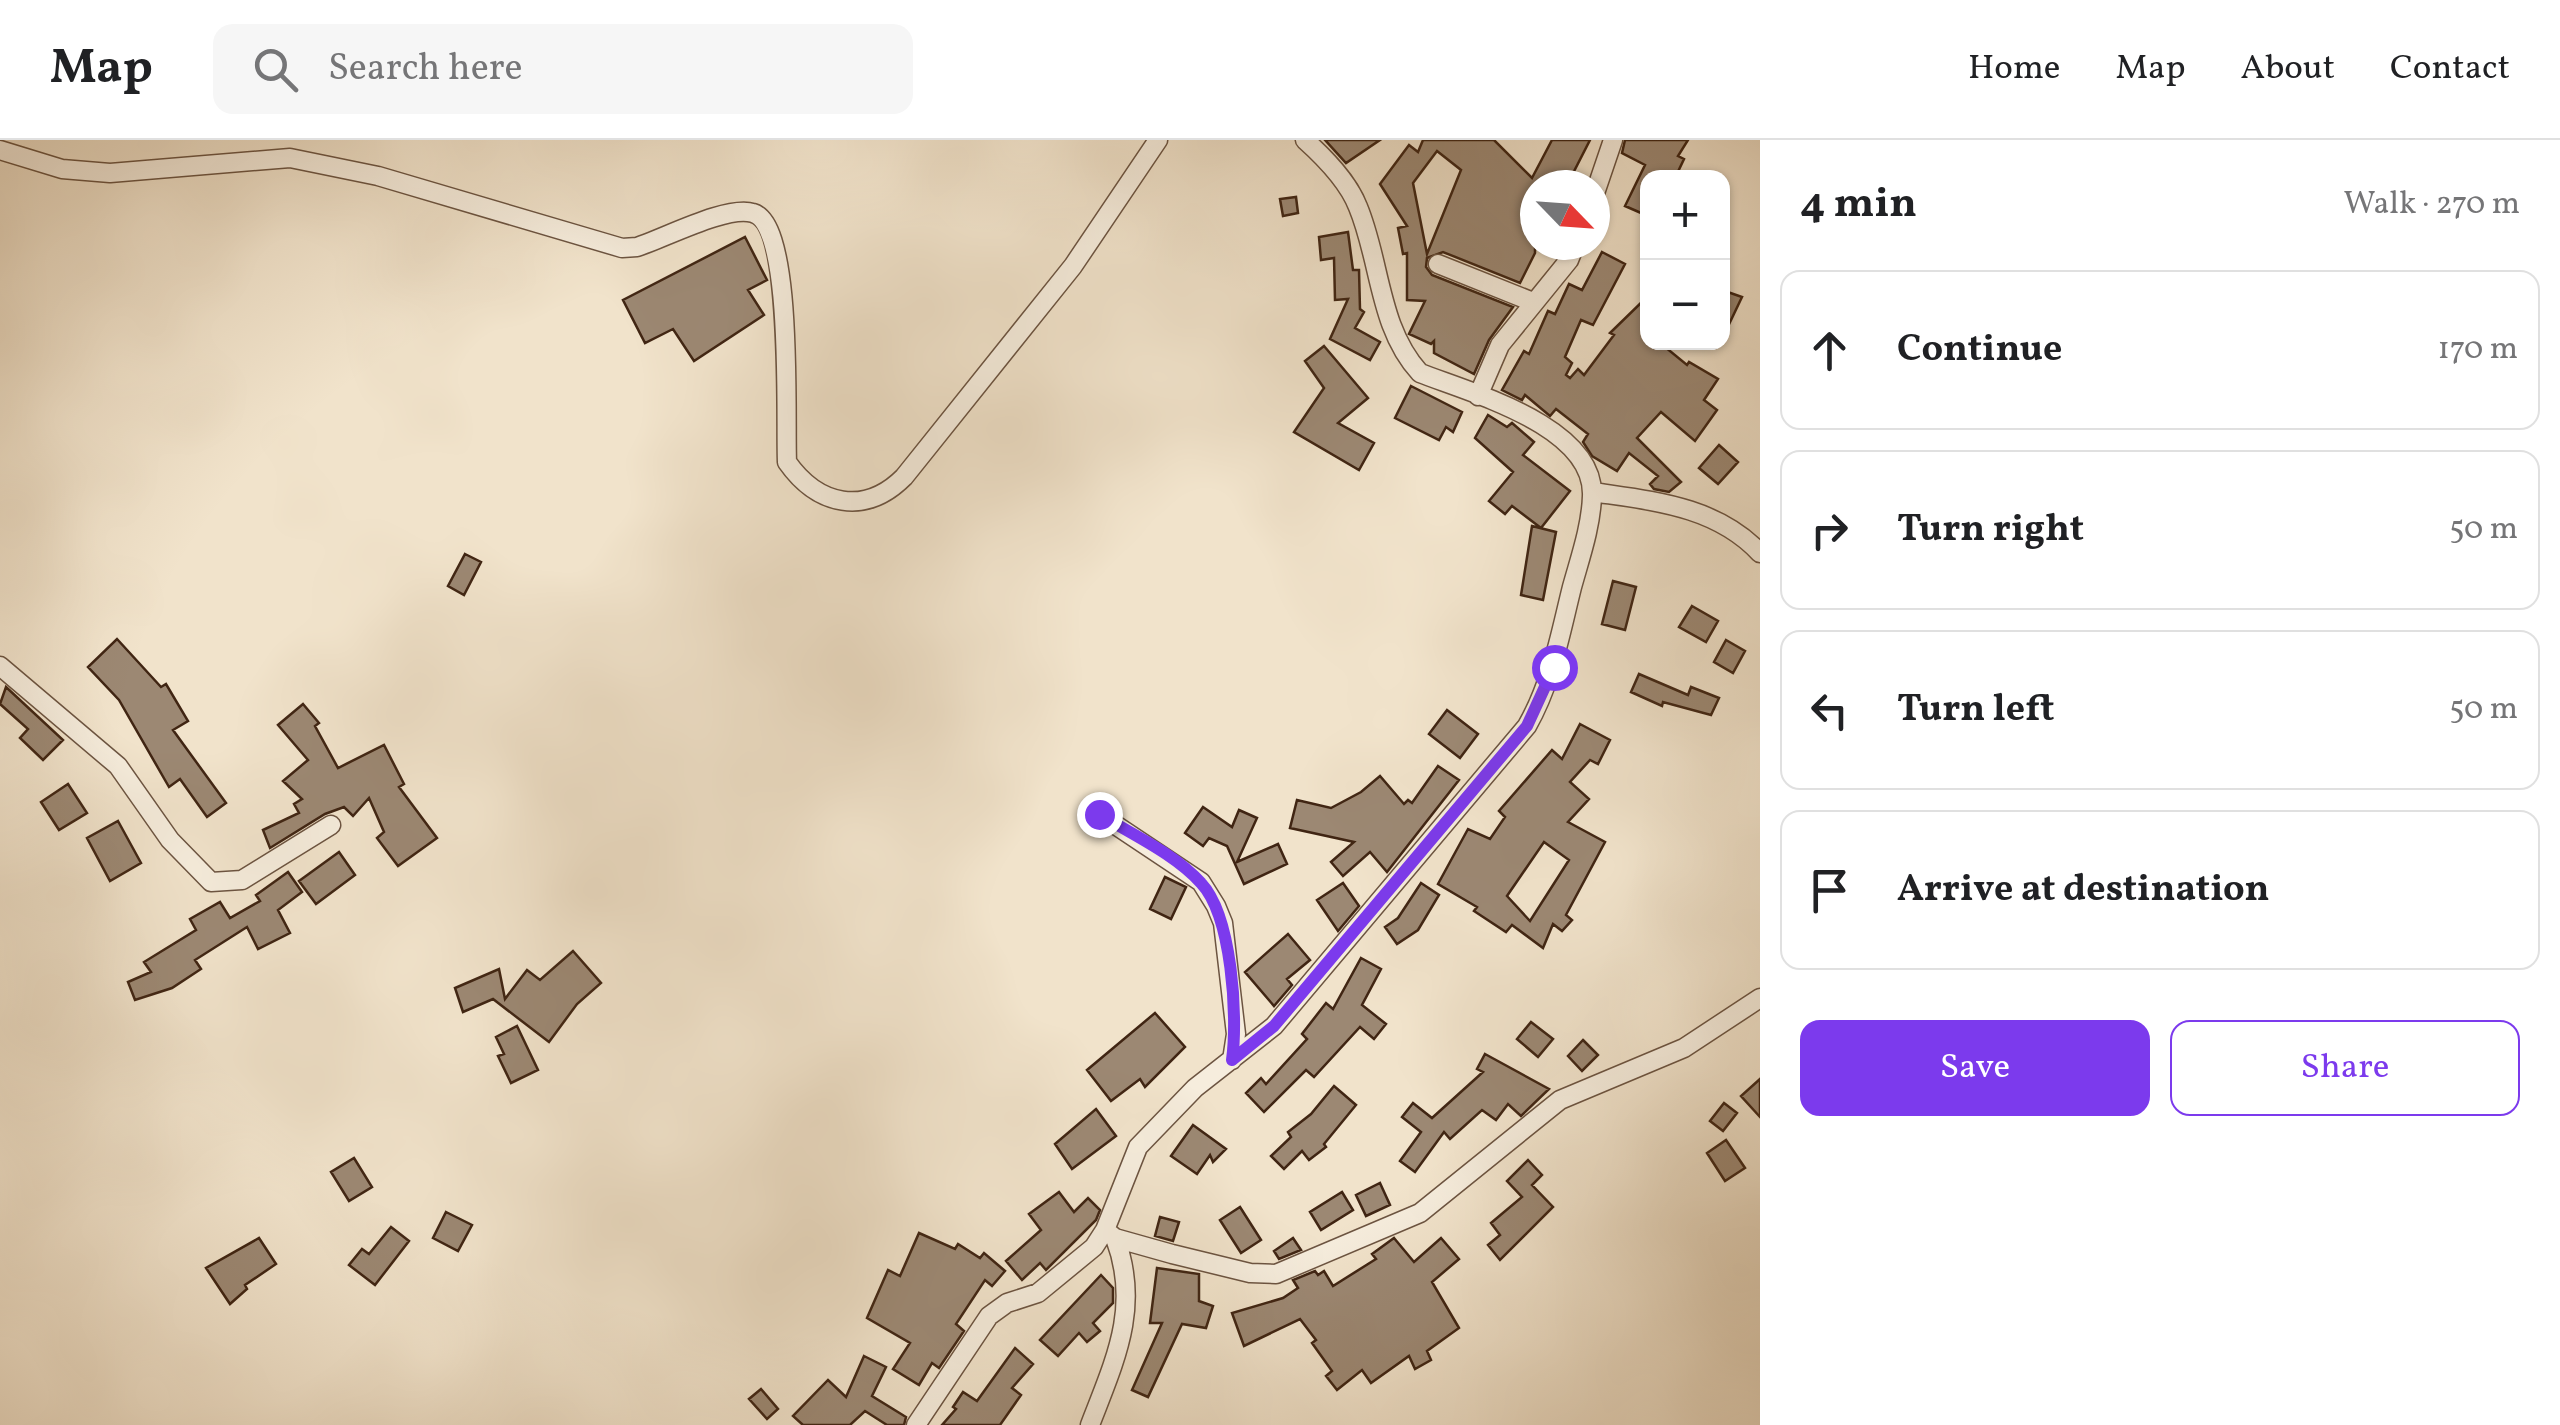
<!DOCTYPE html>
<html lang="en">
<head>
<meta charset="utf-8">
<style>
  body { margin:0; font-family:Vollkorn,serif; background:#f6f6f6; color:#202124 }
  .controls { position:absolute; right:30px; top:30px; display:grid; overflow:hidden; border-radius:20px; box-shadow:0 2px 8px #0004 }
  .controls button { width:90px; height:90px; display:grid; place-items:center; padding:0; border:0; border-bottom:2px solid #e0e0e0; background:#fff; color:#202124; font:50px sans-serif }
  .compass { position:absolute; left:1520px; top:30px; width:90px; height:90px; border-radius:50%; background:#fff; box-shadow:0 2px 8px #0004; rotate:115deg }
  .stop { position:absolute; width:30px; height:30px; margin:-22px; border:8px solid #7c3aed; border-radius:50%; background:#fff }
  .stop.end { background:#7c3aed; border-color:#fff; box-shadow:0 2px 10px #0008 }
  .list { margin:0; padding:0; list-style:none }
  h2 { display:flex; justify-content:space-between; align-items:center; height:130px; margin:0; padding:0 40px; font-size:42px }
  h2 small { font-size:32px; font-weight:400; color:#757577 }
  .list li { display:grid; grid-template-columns:65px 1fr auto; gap:30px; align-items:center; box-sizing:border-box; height:160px; margin:0 20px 20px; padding:0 20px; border:2px solid #e0e0e0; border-radius:20px }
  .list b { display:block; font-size:38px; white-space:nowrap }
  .list em { font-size:32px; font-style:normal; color:#757577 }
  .actions { display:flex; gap:20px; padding:30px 40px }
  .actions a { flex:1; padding:22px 0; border:2px solid #7c3aed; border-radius:20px; text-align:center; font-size:35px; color:#7c3aed }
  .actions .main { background:#7c3aed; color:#fff }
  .icon { flex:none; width:55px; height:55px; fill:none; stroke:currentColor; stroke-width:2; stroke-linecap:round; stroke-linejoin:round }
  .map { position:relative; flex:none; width:1760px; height:1285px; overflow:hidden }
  header { display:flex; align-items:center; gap:60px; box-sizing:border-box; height:140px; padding:0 50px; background:#fff; border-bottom:2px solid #e0e0e0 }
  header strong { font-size:48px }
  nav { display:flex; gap:55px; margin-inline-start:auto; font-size:35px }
  .search { width:700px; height:90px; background:#f6f6f6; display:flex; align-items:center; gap:25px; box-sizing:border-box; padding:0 35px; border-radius:20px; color:#757577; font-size:38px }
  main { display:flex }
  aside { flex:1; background:#fff }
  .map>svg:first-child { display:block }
  .building { fill:#9c8873; stroke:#402513; stroke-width:2.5; fill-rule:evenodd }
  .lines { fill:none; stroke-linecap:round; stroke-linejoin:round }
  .minor-casing { stroke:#6c5441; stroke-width:21 }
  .minor { stroke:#f6eddd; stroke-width:18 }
  .route { stroke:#7c3aed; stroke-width:12 }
</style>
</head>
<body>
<header>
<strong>Map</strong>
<div class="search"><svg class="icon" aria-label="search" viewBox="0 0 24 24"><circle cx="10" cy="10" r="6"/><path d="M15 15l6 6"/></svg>Search here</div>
<nav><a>Home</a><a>Map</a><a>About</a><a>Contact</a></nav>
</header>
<main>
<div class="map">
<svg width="1760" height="1285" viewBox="0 0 1760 1285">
  <rect width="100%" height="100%" fill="#f1e3cb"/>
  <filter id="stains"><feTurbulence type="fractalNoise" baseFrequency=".002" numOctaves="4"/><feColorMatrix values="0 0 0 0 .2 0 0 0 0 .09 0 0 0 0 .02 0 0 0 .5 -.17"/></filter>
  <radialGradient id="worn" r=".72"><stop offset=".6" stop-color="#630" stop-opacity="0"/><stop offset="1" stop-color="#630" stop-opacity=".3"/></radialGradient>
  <!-- building -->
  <path class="building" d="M1325,0H1380L1346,23Z
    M1423,0H1494L1532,38L1552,0H1590L1567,45H1535V113L1520,143L1443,112L1427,118L1426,127L1432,135L1513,167L1489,200L1474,234L1434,213V201L1431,204L1409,194L1425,161L1407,160V113L1403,114L1398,88L1407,86L1380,44L1409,5L1418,12ZM1437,11L1461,30L1427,114L1413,43Z
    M1625,0H1688L1678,16L1684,19L1675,38H1648V76L1625,66L1645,25L1622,13Z
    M1296,57L1298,73L1283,76L1280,59Z
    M1348,92L1353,130H1359L1360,169L1364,172L1355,188L1380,202L1370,220L1330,199L1348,159L1335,160L1334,118L1321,120L1319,97Z
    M745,97L767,140L748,150L764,175L694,221L673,189L645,203L623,160Z
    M1602,112L1625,124L1593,185L1581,180L1565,217L1572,223L1566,235L1570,238L1578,229L1584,235L1614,195L1610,193L1648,156V202H1659L1687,225L1689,222L1718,239L1704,260L1717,270L1695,301L1661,272L1637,298L1681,342L1669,352L1654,349L1650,344L1658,336L1629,313L1617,331L1592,316L1583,302L1588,294L1556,269L1550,276L1525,255L1522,260L1502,250L1524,211L1529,214L1548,171L1555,174L1569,144L1582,150Z
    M1722,150L1742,157L1722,199Z
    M1324,206L1368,258L1338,283L1374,303L1359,330L1294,292L1324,248L1305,221Z
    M1411,246L1462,272L1453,292L1446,287L1439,300L1395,278Z
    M1488,275L1507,287L1512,283L1534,302L1523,315L1570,351L1541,388L1512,366L1505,374L1489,361L1513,332L1475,298Z
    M1719,305L1738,322L1718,344L1699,328Z
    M1532,386L1556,392L1543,460L1521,455Z
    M465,414L481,422L464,455L448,446Z
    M1613,441L1636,447L1625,490L1602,484Z
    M1692,466L1718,481L1706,502L1679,487Z
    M117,499L161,547L166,544L188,581L173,590L226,663L207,677L180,639L169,647L119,560L88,527Z
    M1726,500L1745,511L1733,533L1714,522Z
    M1639,534L1688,555L1691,547L1719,558L1711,575L1663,562L1662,566L1631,552Z
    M6,547L63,600L43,620L20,598L28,589L0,564Z
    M303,564L319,583L315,586L338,628L384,605L404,644L399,647L437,698L398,726L377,698L384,692L369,658L353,676L344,667L325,674L270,708L263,690L299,673L294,664L302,659L283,641L308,620L278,585Z
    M1447,570L1478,594L1460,618L1429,594Z
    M1580,584L1610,600L1598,624L1590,620L1570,642L1589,659L1568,682L1605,702L1566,775L1572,780L1562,791L1553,784L1543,808L1512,785L1506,792L1474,771L1477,767L1438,744L1468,689L1490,699L1505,677L1499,671L1552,610L1562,619ZM1544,702L1569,720L1530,781L1507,756Z
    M1438,626L1459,640L1387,732L1370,712L1343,736L1331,722L1354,702L1290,688L1297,660L1331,668L1361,652L1380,636L1404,664L1408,660L1412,663Z
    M68,644L87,673L59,690L41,662Z
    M1203,667L1232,687L1239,670L1257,678L1237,722L1278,704L1287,724L1244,744L1227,706L1209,698L1203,706L1185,693Z
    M118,681L141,723L110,741L87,698Z
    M339,712L355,735L316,764L299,741Z
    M288,732L302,752L278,770L290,793L258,809L247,787L195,820L201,829L172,848L135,860L128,842L151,832L144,822L196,790L190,779L220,762L230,778L260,761L256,755Z
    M1165,737L1186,747L1171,779L1150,769Z
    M1343,743L1359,766L1338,791L1317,760Z
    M1421,743L1439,755L1418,790L1397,804L1385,787L1398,778Z
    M1288,794L1310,820L1287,839L1292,845L1274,866L1245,832Z
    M573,811L601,843L577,864L549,902L493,859L463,872L455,848L499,829L505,859L527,830L540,840Z
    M1361,818L1381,829L1362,865L1386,884L1374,899L1360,887L1314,937L1306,930L1264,972L1246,953L1261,938L1266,944L1307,899L1302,894L1326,863L1333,869Z
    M1155,873L1185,907L1145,947L1140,939L1111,961L1087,930Z
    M1531,882L1553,899L1538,917L1517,899Z
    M517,886L538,930L511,943L498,916L504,914L496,897Z
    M1583,900L1598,915L1582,931L1568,916Z
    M1485,914L1549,949L1521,976L1508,964L1496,980L1482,970L1450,999L1444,992L1415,1032L1400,1021L1421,992L1402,977L1413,963L1432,978L1483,932L1477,929Z
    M1760,939V977L1741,956Z
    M1334,946L1356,965L1324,1004L1326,1007L1309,1020L1302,1011L1284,1029L1271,1016L1291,997L1288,992L1311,974Z
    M1724,963L1737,973L1723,991L1710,981Z
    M1096,969L1116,996L1072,1029L1055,1004Z
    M1193,985L1226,1009L1213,1022L1210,1015L1197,1034L1171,1016Z
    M1726,1000L1745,1028L1725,1041L1707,1013Z
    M354,1018L372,1047L349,1061L331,1032Z
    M1528,1020L1542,1035L1532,1045L1553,1067L1500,1120L1488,1105L1500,1095L1491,1083L1522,1057L1507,1041Z
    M1380,1043L1390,1065L1366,1076L1356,1055Z
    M1059,1052L1074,1072L1088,1058L1100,1070L1096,1080L1046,1130L1040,1123L1022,1140L1006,1121L1041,1090L1029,1074Z
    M1342,1052L1353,1070L1321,1090L1310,1072Z
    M1240,1067L1261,1100L1241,1113L1220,1080Z
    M446,1072L472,1085L458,1111L433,1098Z
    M1160,1077L1179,1082L1173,1101L1155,1096Z
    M391,1087L409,1101L375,1145L349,1125L362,1109L369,1114Z
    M919,1093L955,1109L958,1104L980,1118L984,1113L1005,1131L992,1146L985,1140L956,1184L964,1191L939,1228L932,1223L919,1245L893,1229L910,1203L867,1178L888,1130L900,1136Z
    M259,1098L276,1124L245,1145L247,1149L230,1164L206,1128Z
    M1293,1098L1301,1110L1279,1119L1274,1111Z
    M1394,1098L1414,1122L1441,1098L1459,1119L1432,1142L1459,1188L1427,1211L1431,1220L1415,1229L1409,1216L1371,1243L1362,1230L1337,1250L1326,1236L1332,1231L1312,1203L1316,1200L1300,1179L1244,1206L1232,1173L1283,1158L1298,1148L1293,1140L1315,1131L1318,1135L1324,1131L1333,1146L1376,1119L1372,1114Z
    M1157,1128L1199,1134V1161L1213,1166L1206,1188L1182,1184L1148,1257L1132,1250L1162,1183H1150Z
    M1101,1135L1113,1148V1163L1093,1183L1100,1191L1087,1202L1079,1193L1058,1216L1040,1200Z
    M1015,1208L1033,1224L1012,1248L1021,1255L1000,1285H942L956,1269L953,1267L963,1252L977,1261Z
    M864,1216L886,1227L872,1256L906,1277L904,1285H887L865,1271L850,1285H803L793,1276L828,1240L846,1257Z
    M761,1249L778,1269L767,1279L749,1259Z"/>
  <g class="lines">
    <defs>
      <path id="minor" d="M0,10L62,29L110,33L290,18L378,36L622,108L637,107C665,98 727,65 753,73C794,84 785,280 787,322C818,366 865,376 904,337L1073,126L1158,0
        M1595,53L1613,0
        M1438,124L1533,162
        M1478,256L1500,205L1569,120L1575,105
        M1593,352C1653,361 1716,366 1760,413
        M0,526L118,626L170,700L211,742L242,740L331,685
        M1099,674L1201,742L1216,766L1223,783L1236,894L1232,920
        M1105,1090L1115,1098L1172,1114L1250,1133L1276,1134L1420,1073L1560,960L1684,908L1760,858
        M916,1285L989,1176L1007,1163L1038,1153L1094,1107L1105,1090L1138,1007L1195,948L1274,886L1527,586C1552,542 1560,495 1572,447C1580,418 1591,387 1592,356C1595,286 1471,253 1420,233C1378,187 1381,122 1358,67C1348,41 1325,18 1305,0
        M1090,1285C1115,1220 1141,1167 1115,1098"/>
    </defs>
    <!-- minor casing -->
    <use href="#minor" class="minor-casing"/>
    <!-- minor -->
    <use href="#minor" class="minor"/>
  </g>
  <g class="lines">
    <!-- route -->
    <path class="route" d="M1099,674C1131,694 1175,714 1201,743C1232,776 1238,876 1232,920L1274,886L1527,586L1554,527"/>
  </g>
  <rect width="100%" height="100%" filter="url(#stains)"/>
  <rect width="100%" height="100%" fill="url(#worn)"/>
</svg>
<div class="controls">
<button>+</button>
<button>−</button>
</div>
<svg class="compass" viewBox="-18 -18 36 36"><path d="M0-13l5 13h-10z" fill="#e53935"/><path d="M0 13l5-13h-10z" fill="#757577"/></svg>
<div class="stop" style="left:1554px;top:527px"></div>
<div class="stop end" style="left:1099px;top:674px"></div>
</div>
<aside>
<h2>4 min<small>Walk · 270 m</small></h2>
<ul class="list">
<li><svg class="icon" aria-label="ahead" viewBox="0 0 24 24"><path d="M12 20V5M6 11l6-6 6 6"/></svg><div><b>Continue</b></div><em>170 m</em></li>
<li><svg class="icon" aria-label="right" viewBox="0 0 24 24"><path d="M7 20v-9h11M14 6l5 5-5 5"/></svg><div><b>Turn right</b></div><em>50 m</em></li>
<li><svg class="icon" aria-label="left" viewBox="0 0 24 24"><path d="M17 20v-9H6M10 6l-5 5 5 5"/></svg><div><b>Turn left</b></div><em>50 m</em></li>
<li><svg class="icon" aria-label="arrive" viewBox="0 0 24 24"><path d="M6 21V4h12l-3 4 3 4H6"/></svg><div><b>Arrive at destination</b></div></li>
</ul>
<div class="actions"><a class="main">Save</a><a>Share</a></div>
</aside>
</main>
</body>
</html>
